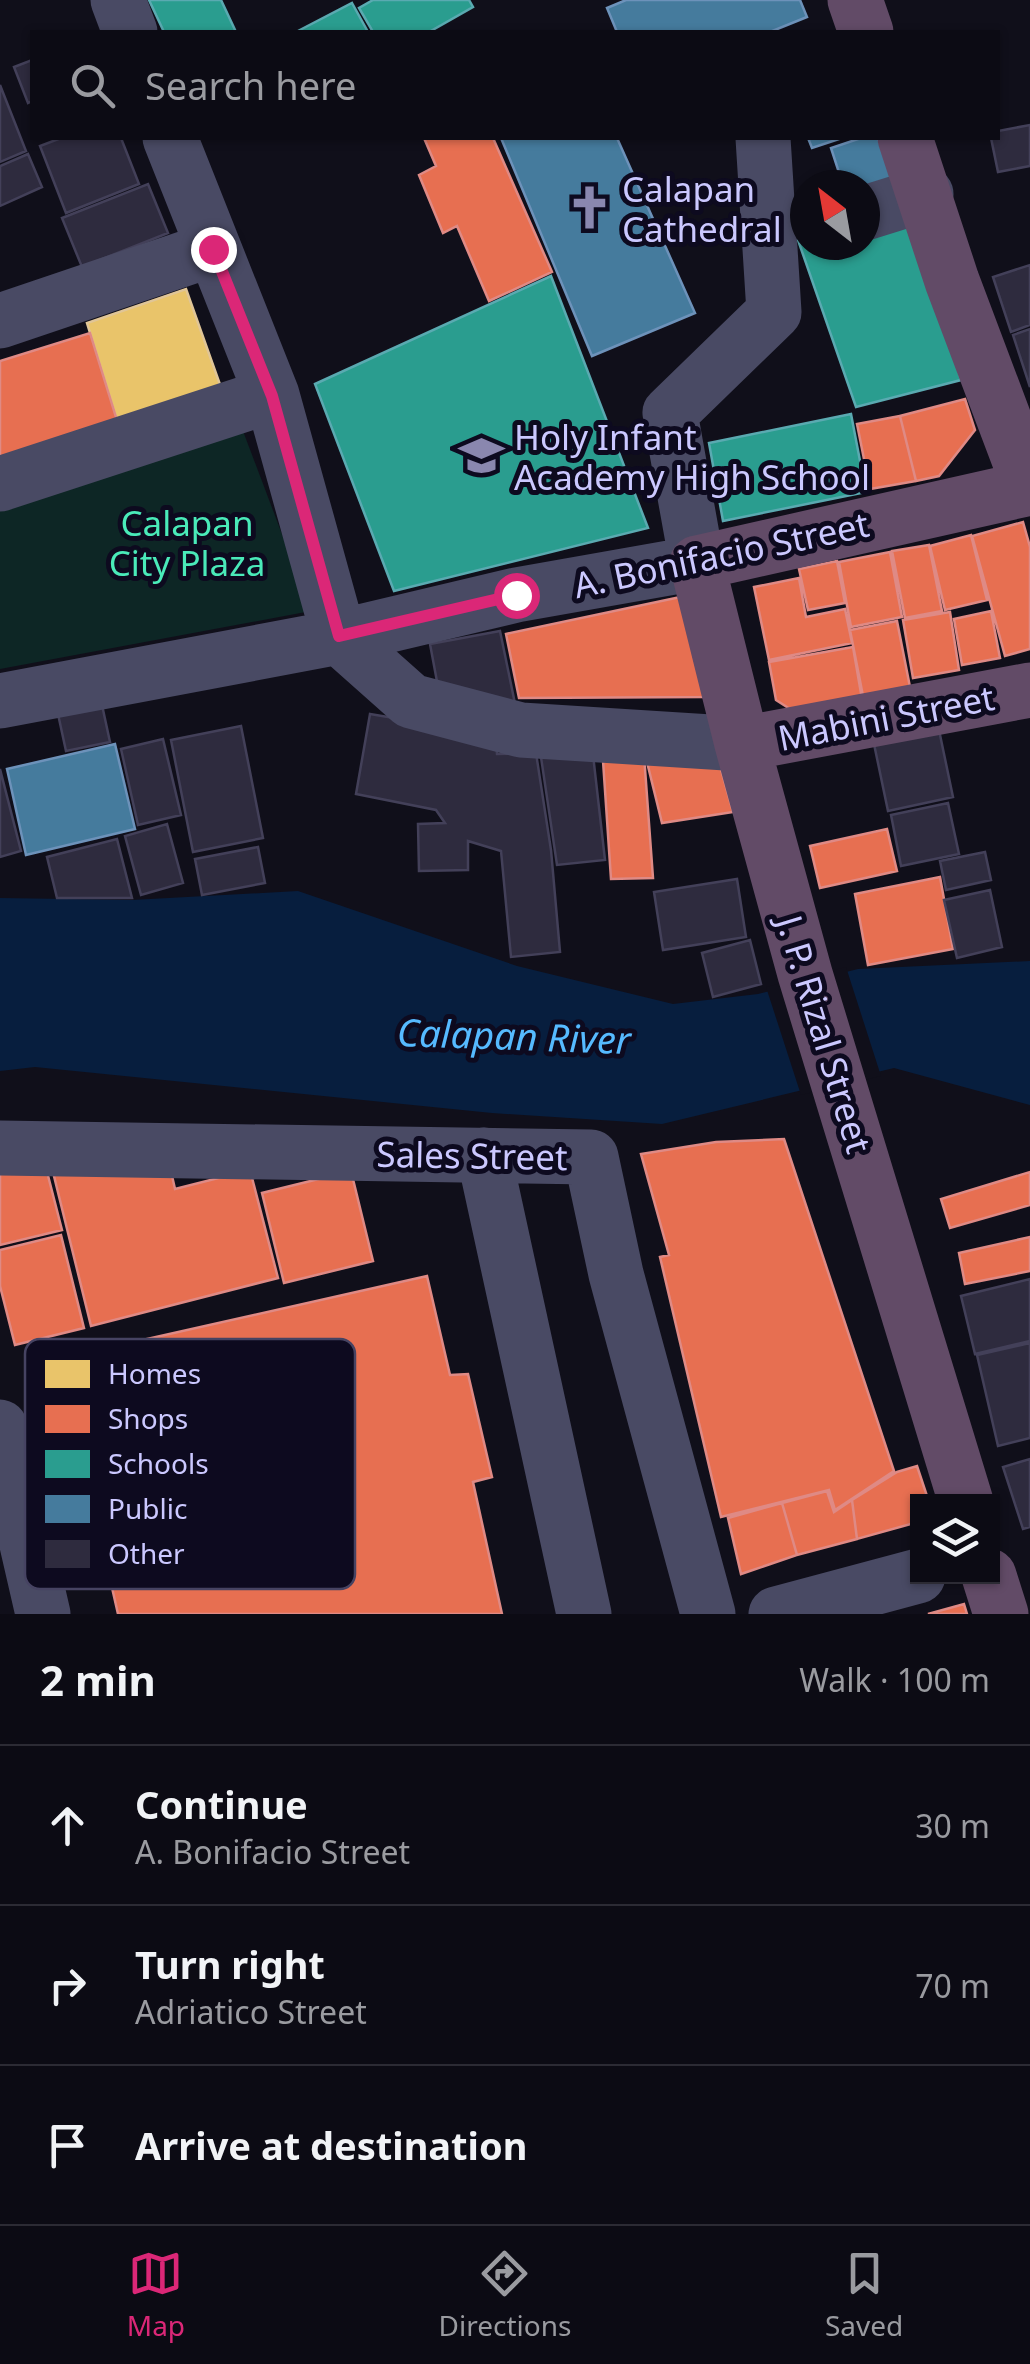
<!DOCTYPE html>
<html lang="en">
<head>
<meta charset="utf-8">
<style>
  body { margin:0; font-family:"Noto Sans",sans-serif; background:#15141d; color:#f1f3f6 }
  .controls { position:absolute; right:30px; bottom:30px; display:grid; overflow:hidden; border-radius:0px; box-shadow:0 2px 8px #0004 }
  .controls button { width:90px; height:90px; display:grid; place-items:center; padding:0; border:0; border-bottom:2px solid #2c2b34; background:#0c0b14; color:#f1f3f6; font:50px sans-serif }
  .compass { position:absolute; left:790px; top:170px; width:90px; height:90px; border-radius:50%; background:#0c0b14; box-shadow:0 2px 8px #0004; rotate:329deg }
  .stop { position:absolute; width:30px; height:30px; margin:-22px; border:8px solid #db2777; border-radius:50%; background:#fff }
  .stop.end { background:#db2777; border-color:#fff; box-shadow:0 2px 10px #0008 }
  .list { margin:0; padding:0; list-style:none }
  h2 { display:flex; justify-content:space-between; align-items:center; height:130px; margin:0; padding:0 40px; font-size:42px }
  h2 small { font-size:32px; font-weight:400; color:#9a9ba0 }
  .list li { display:grid; grid-template-columns:65px 1fr auto; gap:30px; align-items:center; box-sizing:border-box; height:160px; padding:0 40px; border-top:2px solid #2c2b34 }
  .list b { display:block; font-size:38px; white-space:nowrap }
  .list p { margin:0; font-size:32px; white-space:nowrap; color:#9a9ba0 }
  .list em { font-size:32px; font-style:normal; color:#9a9ba0 }
  .icon { flex:none; width:55px; height:55px; fill:none; stroke:currentColor; stroke-width:2; stroke-linecap:round; stroke-linejoin:round }
  .map { position:relative; flex:none; width:1030px; height:1614px; overflow:hidden }
  .search { position:absolute; background:#0c0b14; box-shadow:0 2px 8px #0004; left:30px; right:30px; top:30px; height:110px; display:flex; align-items:center; gap:25px; box-sizing:border-box; padding:0 35px; border-radius:0px; color:#9a9ba0; font-size:38px }
  .sheet { height:610px; background:#0c0b14 }
  nav { display:flex; justify-content:space-around; align-items:center; box-sizing:border-box; height:140px; border-top:2px solid #2c2b34; background:#0c0b14; font-size:28px; color:#9a9ba0 }
  nav a { display:grid; justify-items:center; gap:5px }
  nav .on { color:#db2777 }
  .map>svg:first-child { display:block }
  .green { fill:#0d2625 }
  .water { fill:#071e3e }
  .pier { fill:#100f1a }
  .homes { fill:#e9c46a; stroke:#e0c597; stroke-width:2.5 }
  .shops { fill:#e76f51; stroke:#df8a85; stroke-width:2.5 }
  .schools { fill:#2a9d8f; stroke:#5aaab1; stroke-width:2.5 }
  .public { fill:#457b9d; stroke:#6d92ba; stroke-width:2.5 }
  .building { fill:#2e2b3e; stroke:#434059; stroke-width:2.5 }
  .lines { fill:none; stroke-linecap:round; stroke-linejoin:round }
  .minor { stroke:#494a64; stroke-width:55 }
  .highway { stroke:#624b67; stroke-width:55 }
  .route { stroke:#db2777; stroke-width:12 }
  .labels { text-anchor:middle; dominant-baseline:central; stroke-width:10; stroke-linejoin:round; paint-order:stroke }
  .poi-label { font-size:35px; fill:#cbc8ff; stroke:#0d0a1f; text-anchor:start }
  .park-label { font-size:35px; fill:#4aeab9; stroke:#0d0a1f }
  .street-label { font-size:35px; fill:#cbc8ff; stroke:#0d0a1f }
  .water-label { font-size:38px; font-style:italic; fill:#56baff; stroke:#0d0a1f }
  .key { fill:#0d0a1f; stroke:#464362; stroke-width:2.5 }
  .key-label { font-size:28px; fill:#cbc8ff }
</style>
</head>
<body>
<div class="map">
<svg width="1030" height="1614" viewBox="0 0 1030 1614">
  <rect width="100%" height="100%" fill="#100f1a"/>
  <!-- green -->
  <path class="green" d="M243,431L311,611L0,669V510Z"/>
  <!-- water -->
  <path class="water" d="M298,891L517,966L673,1004L758,994L858,969L1030,961V1105L894,1068L662,1124L492,1113L35,1067L0,1071V898L132,900Z"/>
  <!-- pier -->
  <path class="pier" d="M846,967L881,1076L801,1095L766,987Z"/>
  <!-- homes -->
  <path class="homes" d="M186,289L223,393L119,427L87,323Z"/>
  <!-- shops -->
  <path class="shops" d="M424,138H493L552,272L489,301L457,226L443,233L419,175L436,166Z
    M90,333L119,427L0,465V361Z
    M965,399L975,430L939,476L916,481L900,416Z
    M900,416L916,481L870,489L857,424Z
    M1023,522L1030,547V649L1005,656L972,536Z
    M971,535L987,600L945,610L930,546Z
    M929,545L942,611L905,618L892,551Z
    M890,552L902,617L851,627L839,562Z
    M837,561L845,603L808,610L799,569Z
    M799,578L806,617L845,609L852,643L769,660L754,587Z
    M685,596L705,697L519,698L506,634Z
    M991,611L1000,658L962,665L954,619Z
    M950,612L959,670L913,678L903,620Z
    M897,621L910,687L863,696L850,630Z
    M853,647L862,699L790,709L776,700L769,662Z
    M602,746L644,755L653,878L611,879Z
    M645,754L719,762L733,812L662,823Z
    M887,829L897,871L820,888L810,846Z
    M940,877L953,949L868,965L855,894Z
    M784,1139L894,1471L835,1510L829,1490L721,1517L660,1257L669,1255L641,1154L716,1142Z
    M44,1160L62,1230L0,1245V1171Z
    M170,1167L175,1189L250,1170L278,1278L91,1326L52,1168Z
    M351,1171L373,1261L284,1283L262,1193Z
    M1030,1172V1205L950,1228L941,1199Z
    M61,1235L84,1328L15,1345L0,1286V1250Z
    M1030,1237V1271L965,1284L959,1253Z
    M427,1276L450,1375L468,1374L492,1477L473,1482L502,1614H118L108,1570L89,1575L62,1468L83,1461L58,1359Z
    M917,1466L929,1502H918V1522L857,1539L852,1500L897,1472Z
    M827,1491L834,1512L852,1500L857,1539L797,1555L782,1503Z
    M782,1503L797,1555L741,1574L728,1518Z
    M964,1604L967,1614H928Z"/>
  <!-- schools -->
  <path class="schools" d="M149,0H221L236,32H164Z
    M373,0H469L473,7L429,32H373L359,8Z
    M352,3L368,32H296Z
    M909,205L961,380L856,407L798,240L805,238V245H865V219Z
    M551,276L648,528L394,591L315,384Z
    M851,414L866,492L723,521L709,443Z"/>
  <!-- public -->
  <path class="public" d="M626,0H800L807,17L770,32H617L607,8Z
    M501,138H617L695,313L592,356Z
    M808,138H842L812,148Z
    M861,138H878L897,194L865,185H843L831,148Z
    M115,744L135,829L26,855L7,769Z"/>
  <!-- building -->
  <path class="building" d="M32,60V101L28,103L14,67Z
    M0,85L26,151L0,162Z
    M1030,125V166L998,172L991,138H998V131Z
    M61,138H121L139,184L66,213L40,146Z
    M28,154L42,187L0,206V166Z
    M148,184L168,233L82,267L62,218Z
    M1030,265V325L1011,332L993,277Z
    M1030,329V387L1013,335Z
    M500,631L519,723L441,703L430,644Z
    M102,705L110,742L66,751L58,714Z
    M370,714L496,735L497,754L536,753L551,850L560,952L511,957L501,851L468,841V870L419,871L418,824L445,823L436,810L356,794Z
    M241,726L263,838L193,852L171,740Z
    M939,730L953,797L888,811L874,744Z
    M538,737L592,746L605,860L557,865Z
    M163,739L181,815L138,825L121,749Z
    M0,769L21,851L0,857Z
    M948,803L959,854L901,866L891,815Z
    M167,824L183,883L141,895L125,836Z
    M117,839L132,898H57L47,857Z
    M258,847L265,883L202,895L195,859Z
    M985,852L991,880L946,890L940,861Z
    M737,879L746,937L663,950L654,892Z
    M990,890L1002,947L957,958L944,900Z
    M750,940L761,984L713,997L702,953Z
    M1030,1279V1341L975,1354L961,1296Z
    M1030,1343V1438L998,1446L977,1355Z
    M1030,1459V1527L1023,1529L1003,1467Z"/>
  <g class="lines">
    <!-- minor -->
    <path class="minor" d="M118,0L130,32
      M170,138L272,395L339,637
      M865,213L926,194
      M0,321L213,249
      M0,484L272,395
      M339,637L411,701L521,730L742,744
      M0,701L339,637L516,595L697,563L670,413L774,312L763,138
      M0,1148L591,1157L616,1274L708,1614
      M484,1155L584,1614
      M0,1427L43,1614
      M776,1614L918,1576"/>
    <!-- highway -->
    <path class="highway" d="M855,0L866,32
      M905,138L952,281L1030,488
      M742,744L1030,690
      M966,1502L805,974L742,744L697,563L1030,488
      M989,1576L1001,1614"/>
  </g>
  <g class="lines">
    <!-- route -->
    <path class="route" d="M213,249L272,396L339,636L516,595"/>
  </g>
  <!-- icons -->
  <defs>
    <symbol id="church-bare" viewBox="-9 -9 18 18"><path d="M-1.2-6h2.4v3.5h3.3v2.4h-3.3V6h-2.4V-.1h-3.3v-2.4h3.3Z" fill="#8a87af" stroke="#0d0a1f" stroke-width="2.5" paint-order="stroke"/></symbol>
    <symbol id="school-bare" viewBox="-9 -9 18 18"><path d="M0-5L7-2L0 1L-7-2ZM-4 1L0 2.5L4 1V4Q0 6-4 4Z" fill="#8a87af" stroke="#0d0a1f" stroke-width="2.5" paint-order="stroke"/></symbol>
  </defs>
  <g fill-rule="evenodd">
    <use href="#church-bare" x="558" y="176" width="63" height="63"/>
    <use href="#school-bare" x="450" y="424" width="63" height="63"/>
  </g>
  <g class="labels">
    <!-- poi labels -->
    <g class="poi-label">
      <text x="622" y="188">Calapan<tspan x="622" dy="40">Cathedral</tspan></text>
      <text x="514" y="436">Holy Infant<tspan x="514" dy="40">Academy High School</tspan></text>
    </g>
    <!-- park labels -->
    <g class="park-label">
      <text x="187" y="522">Calapan<tspan x="187" dy="40">City Plaza</tspan></text>
    </g>
    <!-- street labels -->
    <g class="street-label">
      <text transform="translate(721 554) rotate(-12)">A. Bonifacio Street</text>
      <text transform="translate(886 717) rotate(-11)">Mabini Street</text>
      <text transform="translate(825 1034) rotate(73)">J. P. Rizal Street</text>
      <text transform="translate(472 1155) rotate(1)">Sales Street</text>
    </g>
    <!-- water labels -->
    <g class="water-label">
      <text transform="translate(514 1035) rotate(2)">Calapan River</text>
    </g>
  </g>
  <!-- legend -->
  <rect x="25" y="1339" width="330" height="250" rx="15" class="key"/>
  <rect x="45" y="1360" width="45" height="28" fill="#e9c46a"/>
  <rect x="45" y="1405" width="45" height="28" fill="#e76f51"/>
  <rect x="45" y="1450" width="45" height="28" fill="#2a9d8f"/>
  <rect x="45" y="1495" width="45" height="28" fill="#457b9d"/>
  <rect x="45" y="1540" width="45" height="28" fill="#2e2b3e"/>
  <g class="key-label">
    <text x="108" y="1384">Homes</text>
    <text x="108" y="1429">Shops</text>
    <text x="108" y="1474">Schools</text>
    <text x="108" y="1519">Public</text>
    <text x="108" y="1564">Other</text>
  </g>
</svg>
<div class="controls">
<button><svg class="icon" aria-label="layers" viewBox="0 0 24 24"><path d="M12 4l9 5-9 5-9-5zM3 14l9 5 9-5"/></svg></button>
</div>
<svg class="compass" viewBox="-18 -18 36 36"><path d="M0-13l5 13h-10z" fill="#e53935"/><path d="M0 13l5-13h-10z" fill="#9a9ba0"/></svg>
<div class="stop" style="left:516px;top:595px"></div>
<div class="stop end" style="left:213px;top:249px"></div>
<div class="search"><svg class="icon" aria-label="search" viewBox="0 0 24 24"><circle cx="10" cy="10" r="6"/><path d="M15 15l6 6"/></svg>Search here</div>
</div>
<section class="sheet">
<h2>2 min<small>Walk · 100 m</small></h2>
<ul class="list">
<li><svg class="icon" aria-label="ahead" viewBox="0 0 24 24"><path d="M12 20V5M6 11l6-6 6 6"/></svg><div><b>Continue</b><p>A. Bonifacio Street</p></div><em>30 m</em></li>
<li><svg class="icon" aria-label="right" viewBox="0 0 24 24"><path d="M7 20v-9h11M14 6l5 5-5 5"/></svg><div><b>Turn right</b><p>Adriatico Street</p></div><em>70 m</em></li>
<li><svg class="icon" aria-label="arrive" viewBox="0 0 24 24"><path d="M6 21V4h12l-3 4 3 4H6"/></svg><div><b>Arrive at destination</b></div></li>
</ul>
</section>
<nav>
<a class="on"><svg class="icon" aria-label="map" viewBox="0 0 24 24"><path d="M3 6l6-2 6 2 6-2v14l-6 2-6-2-6 2zM9 4v14M15 6v14"/></svg>Map</a>
<a><svg class="icon" aria-label="directions" viewBox="0 0 24 24"><path d="M12 3l9 9-9 9-9-9zM9 14v-3h6M13 9l2 2-2 2"/></svg>Directions</a>
<a><svg class="icon" aria-label="saved" viewBox="0 0 24 24"><path d="M7 4h10v16l-5-4-5 4z"/></svg>Saved</a>
</nav>
</body>
</html>
